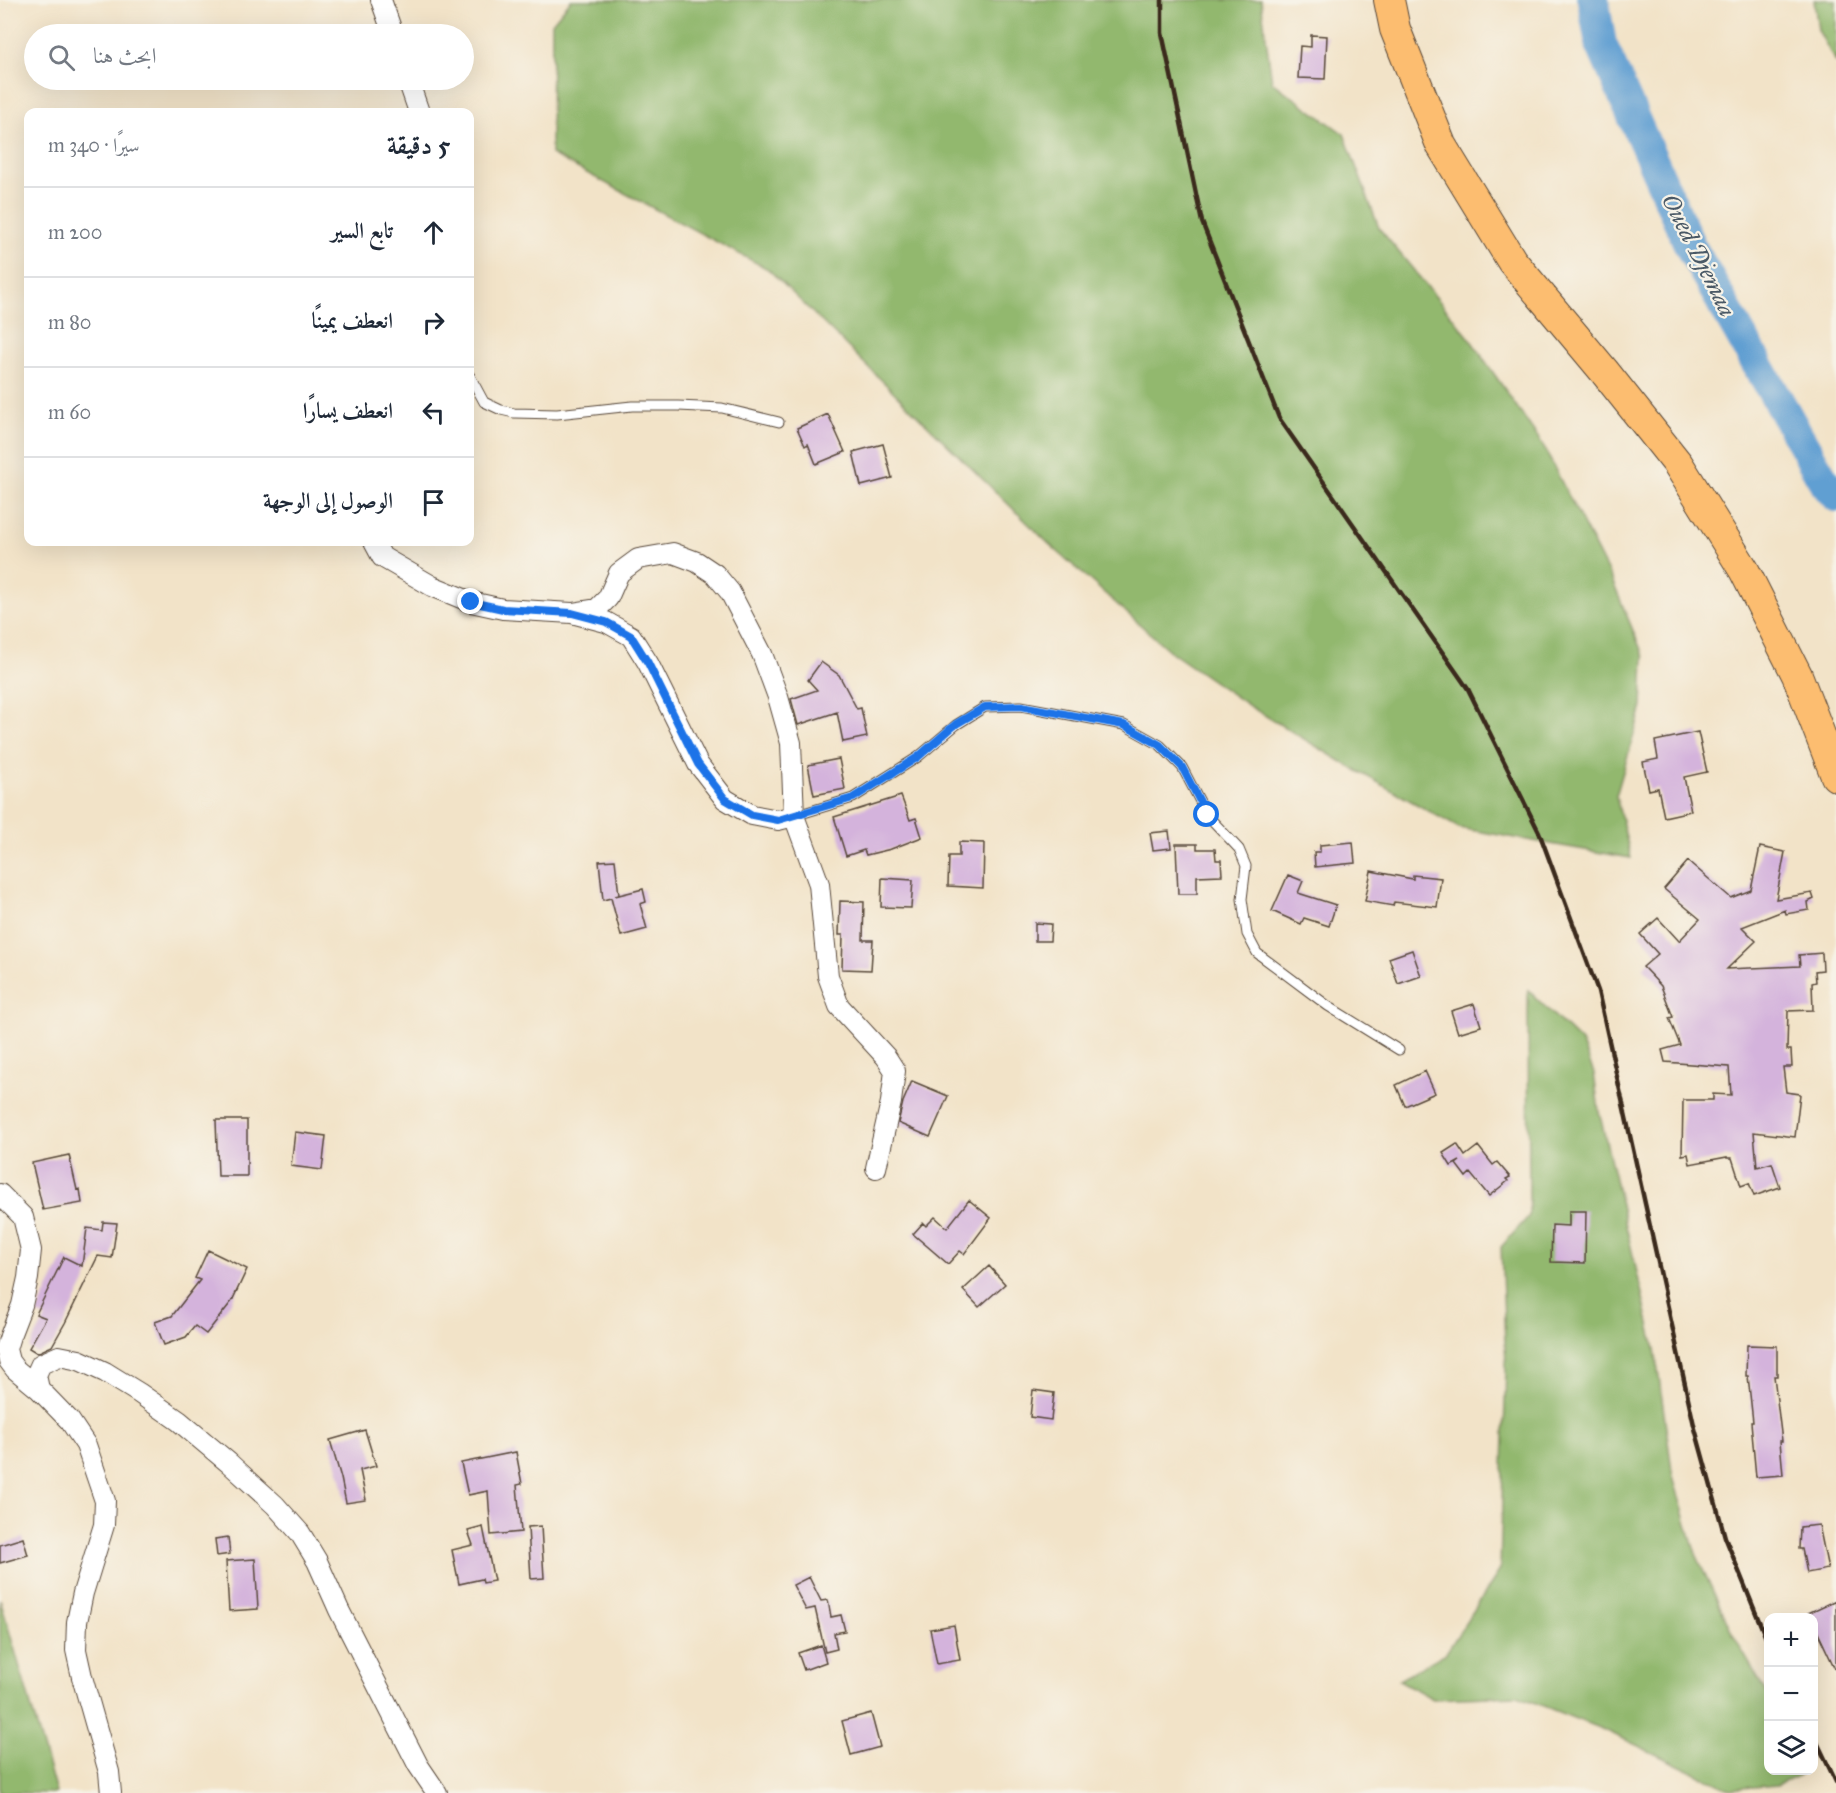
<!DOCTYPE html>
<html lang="ar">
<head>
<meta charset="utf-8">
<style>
  body { margin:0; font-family:"IM FELL Great Primer",Amiri,serif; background:#f2f2f3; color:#1f2937; direction:rtl }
  .controls { position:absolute; right:18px; bottom:18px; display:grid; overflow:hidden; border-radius:12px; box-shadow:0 6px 24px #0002 }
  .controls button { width:54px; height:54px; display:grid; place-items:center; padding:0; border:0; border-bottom:2px solid #e0e1e3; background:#fff; color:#1f2937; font:30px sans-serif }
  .stop { position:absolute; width:18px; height:18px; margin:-14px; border:4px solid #1a73e8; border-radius:50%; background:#fff }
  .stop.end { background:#1a73e8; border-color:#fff; box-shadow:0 2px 6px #0008 }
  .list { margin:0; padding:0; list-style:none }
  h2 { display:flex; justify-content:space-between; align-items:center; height:78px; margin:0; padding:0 24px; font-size:26px }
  h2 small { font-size:20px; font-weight:400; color:#747a83 }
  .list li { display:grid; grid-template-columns:39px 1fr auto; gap:18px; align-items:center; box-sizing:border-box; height:90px; padding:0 24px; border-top:2px solid #e0e1e3 }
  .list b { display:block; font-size:22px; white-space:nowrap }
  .list em { font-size:20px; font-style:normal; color:#747a83 }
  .icon { flex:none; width:33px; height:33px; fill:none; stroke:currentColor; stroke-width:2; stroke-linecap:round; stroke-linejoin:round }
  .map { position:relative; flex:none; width:1836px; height:1793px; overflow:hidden; direction:ltr }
  .search { position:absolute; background:#fff; box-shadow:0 6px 24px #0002; left:24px; top:24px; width:450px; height:66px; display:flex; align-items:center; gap:15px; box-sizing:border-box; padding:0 21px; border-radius:33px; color:#747a83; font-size:22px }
  .panel { position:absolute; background:#fff; box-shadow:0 6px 24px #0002; left:24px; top:108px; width:450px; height:438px; border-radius:12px; direction:rtl }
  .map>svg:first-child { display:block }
  .forest { fill:#92b86e; stroke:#667146; stroke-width:1.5 }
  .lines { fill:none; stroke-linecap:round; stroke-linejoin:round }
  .river { stroke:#609fd2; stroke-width:32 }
  .building { fill:#d4b3dc }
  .lane-casing { stroke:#564638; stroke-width:11 }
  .street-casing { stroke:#564638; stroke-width:22 }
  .primary-casing { stroke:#564638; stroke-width:32 }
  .lane { stroke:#fff; stroke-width:9 }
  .street { stroke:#fff; stroke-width:20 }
  .primary { stroke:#fcbd6f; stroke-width:30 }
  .rail { stroke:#3b2a1e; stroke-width:4.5 }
  .route { stroke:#1a73e8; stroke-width:8 }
  .labels { text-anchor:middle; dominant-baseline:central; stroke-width:4.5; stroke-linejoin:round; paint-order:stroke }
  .water-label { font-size:24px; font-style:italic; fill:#4a5966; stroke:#f7f3e8 }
</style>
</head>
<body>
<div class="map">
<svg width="1836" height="1793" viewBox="0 0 1836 1793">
  <rect width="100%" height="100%" fill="#f7f3e8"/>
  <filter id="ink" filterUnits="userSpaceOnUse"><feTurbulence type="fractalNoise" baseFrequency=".0167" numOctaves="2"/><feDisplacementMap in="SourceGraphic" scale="12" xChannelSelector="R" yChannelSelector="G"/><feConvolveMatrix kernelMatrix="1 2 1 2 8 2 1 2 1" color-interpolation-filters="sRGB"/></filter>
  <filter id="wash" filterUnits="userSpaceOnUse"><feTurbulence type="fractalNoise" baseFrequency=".008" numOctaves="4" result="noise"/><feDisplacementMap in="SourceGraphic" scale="24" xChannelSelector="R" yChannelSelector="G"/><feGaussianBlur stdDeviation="1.35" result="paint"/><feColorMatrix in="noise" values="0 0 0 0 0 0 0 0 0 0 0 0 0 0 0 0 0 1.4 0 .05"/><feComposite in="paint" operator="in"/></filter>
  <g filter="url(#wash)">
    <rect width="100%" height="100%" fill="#f2e3c8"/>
    <!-- forest -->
    <path class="forest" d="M571,0H1261L1272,82L1344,134L1379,228L1468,336L1541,442L1612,580L1644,657L1642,707L1616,796L1631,858L1459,828L1347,765L1251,707L1171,652L1049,544L768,269L551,154L552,23Z
      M1814,0H1836V63L1818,30Z
      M1528,990L1581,1042L1594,1073L1599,1111L1655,1349L1673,1477L1696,1554L1732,1633L1768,1696V1770L1800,1771L1802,1774L1777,1785L1729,1789L1609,1732L1518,1696L1433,1699L1399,1680L1446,1653L1500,1570L1506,1367L1501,1247L1529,1216Z
      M0,1599L51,1775L56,1793H0Z"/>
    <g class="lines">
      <!-- river -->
      <path class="river" d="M1593,0L1601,44L1690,246L1825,483L1836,496"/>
    </g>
    <g id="blocks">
      <!-- building -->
      <path class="building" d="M1311,35L1327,36L1325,79L1298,78L1300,46L1311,47Z
        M828,414L845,452L816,464L808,444L805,446L797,428Z
        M883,444L892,478L861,486L853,452Z
        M821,662L839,675L857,709L861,708L867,737L843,742L837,712L798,725L791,699L817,690L808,680Z
        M1698,732L1707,772L1684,777L1691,811L1664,817L1658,788L1649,790L1643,762L1658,759L1655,741Z
        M839,759L845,789L814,795L808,765Z
        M901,796L910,820L916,818L922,837L891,849L866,855L864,850L846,856L834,817Z
        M1169,831L1171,848L1153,850L1150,833Z
        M959,842L984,843L983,888L948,886L949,856H959Z
        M1353,842L1355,863L1315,867L1314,852H1320V845Z
        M1176,844H1197V849H1215L1216,860H1221L1222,875L1197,876V894H1178Z
        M1760,847L1785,852L1776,899L1812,893L1814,899L1808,902L1809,910L1786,914L1785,910L1742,927L1756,941L1727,969L1800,966L1799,955L1822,953L1823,970L1815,971L1816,982L1812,983L1813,1010L1788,1011L1787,1050H1791L1792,1067H1783L1786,1092L1800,1094L1795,1137L1754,1132L1757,1167L1772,1163L1780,1187L1754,1196L1749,1183L1741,1186L1732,1158H1727V1157L1690,1164L1688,1154L1682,1155L1683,1100H1713V1094L1731,1095L1729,1067L1665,1062L1662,1050L1680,1045L1669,1018L1673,1017L1661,986L1643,967L1658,954L1640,934L1658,918L1679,941L1700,919L1664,889L1688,861L1731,898L1751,890Z
        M615,860L619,895L615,896L643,889L646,902L640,904L647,929L621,936L611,898L603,900L599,861Z
        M1371,871L1413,879V875L1441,878L1437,907L1394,902L1393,906L1365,901Z
        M1288,875L1303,881L1298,893L1336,905L1329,926L1304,918L1301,924L1272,911Z
        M882,878L913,880L911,908L881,907Z
        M840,901L864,902L863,940H873L871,970L842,969L843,935H839Z
        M1035,923L1051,924L1050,941H1035Z
        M1412,950L1421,976L1398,984L1389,958Z
        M1474,1004L1481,1026L1458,1033L1451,1011Z
        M1425,1071L1435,1093L1405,1106L1396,1085Z
        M912,1081L948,1096L930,1137L898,1123L903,1102Z
        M216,1120H247V1176H218Z
        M295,1132L326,1136L322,1170L291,1166Z
        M1457,1144L1465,1156L1478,1146L1493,1165L1497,1162L1510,1177L1506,1179L1508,1181L1489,1196L1470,1173L1466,1177L1456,1164L1460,1161L1451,1166L1443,1153Z
        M69,1155L77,1190L80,1189L82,1203L43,1210L32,1163Z
        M969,1200L991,1218L964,1254L960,1251L948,1264L913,1234L923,1223L926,1226L935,1217L947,1228Z
        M1569,1211H1586L1585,1263L1551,1262L1552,1225L1569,1226Z
        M103,1222L117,1223L112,1258L98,1256L65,1323L52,1346L37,1353L29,1348L46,1318L36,1314L64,1257L82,1266L87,1228L102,1230Z
        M208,1250L247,1269L232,1301L206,1334L195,1326L186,1337L164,1345L155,1322L172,1316L200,1280L195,1278Z
        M989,1266L1005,1284L979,1307L963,1290Z
        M1747,1345L1777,1346V1376H1774L1782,1441H1780L1783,1475L1756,1477L1751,1422H1753L1748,1376H1746Z
        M1033,1390L1054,1393L1051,1420L1030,1417Z
        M365,1430L376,1466L360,1470L366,1500L346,1503L341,1478L330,1440Z
        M516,1452L522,1484L517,1485L521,1532L491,1535L488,1491L468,1495L461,1463Z
        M1819,1525L1828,1569L1807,1573L1802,1549H1799L1800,1527Z
        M541,1526L544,1578L531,1579L528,1527Z
        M483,1527L494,1581L483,1583L482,1579L459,1584L452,1550L473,1545L468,1531Z
        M228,1537L230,1554L217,1556L215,1539Z
        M23,1538L28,1555L0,1563V1545Z
        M255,1559L258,1609L229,1611L226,1561Z
        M809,1577L821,1601L828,1600L831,1617L841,1615L845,1631L834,1633L837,1649L825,1652L815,1608L806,1610L793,1585Z
        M1836,1600V1671L1814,1624V1617H1810L1808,1613Z
        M954,1625L960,1660L937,1664L930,1629Z
        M821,1645L826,1662L804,1670L798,1653Z
        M871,1713L880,1747L851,1755L842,1721Z"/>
    </g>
  </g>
  <g filter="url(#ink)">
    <use href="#blocks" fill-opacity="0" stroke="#564638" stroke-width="1.5"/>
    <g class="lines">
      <defs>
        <path id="lane" d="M470,376L484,402L501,410L514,413L557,414L632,406H678L722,408L779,422
          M794,816L853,798L918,757L956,725L985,707L1021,706L1124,725L1160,745L1182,767L1207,815L1239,849L1246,866L1242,899L1247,934L1257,953L1328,1006L1399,1050"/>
        <path id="street" d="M381,0L393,34
          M408,80L419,112
          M374,542L382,557L432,586L471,602L503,609L572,613L606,622L631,636L648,663L698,764L725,799L752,815L778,820L794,816
          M572,613L597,609L608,598L619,573L638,559L673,553L697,562L715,574L730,592L762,654L778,697L791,743L794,816L819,884L828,976L839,1006L886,1057L895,1071L891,1102L876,1168
          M0,1194L23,1217L31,1250L28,1278L22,1305L10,1336L6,1349L9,1361L15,1369L39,1389
          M111,1793L109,1772L82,1677L76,1650L77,1622L83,1593L104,1525L105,1501L86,1445L70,1421L39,1389L36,1375L41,1364L59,1356L79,1360L105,1372L139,1393L179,1421L229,1463L275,1505L300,1533L317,1561L339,1610L418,1765L437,1793"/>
        <path id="primary" d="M1389,0L1395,29L1441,145L1512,261L1604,371L1678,464L1744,570L1797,675L1836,776"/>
      </defs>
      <!-- lane casing -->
      <use href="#lane" class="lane-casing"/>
      <!-- street casing -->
      <use href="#street" class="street-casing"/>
      <!-- primary casing -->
      <use href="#primary" class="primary-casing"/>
      <!-- lane -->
      <use href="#lane" class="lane"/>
      <!-- street -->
      <use href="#street" class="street"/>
      <!-- primary -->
      <use href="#primary" class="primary"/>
      <!-- rail -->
      <path class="rail" d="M1162,0V33L1202,222L1279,418L1468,689L1539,832L1598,991L1694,1425L1725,1537L1768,1643
        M1814,1736L1836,1782"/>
    </g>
  </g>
  <g class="lines" filter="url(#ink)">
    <!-- route -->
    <path class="route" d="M471,602L503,609L572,613L606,622L631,636L648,663L698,764L725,799L752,815L778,820L853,798L918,757L956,724L985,707L1021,706L1124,725L1160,745L1182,767L1207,815"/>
  </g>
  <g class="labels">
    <!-- water labels -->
    <g class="water-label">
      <text transform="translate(1699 255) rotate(63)">Oued Djemaa</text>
    </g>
  </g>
</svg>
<div class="controls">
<button>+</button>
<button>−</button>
<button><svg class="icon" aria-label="layers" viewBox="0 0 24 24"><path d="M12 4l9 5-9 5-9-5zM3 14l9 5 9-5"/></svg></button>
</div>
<div class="stop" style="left:1207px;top:815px"></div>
<div class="stop end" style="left:471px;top:602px"></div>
<div class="search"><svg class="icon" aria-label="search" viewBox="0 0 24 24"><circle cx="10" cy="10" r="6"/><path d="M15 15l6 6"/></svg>ابحث هنا</div>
<section class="panel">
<h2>5 دقيقة<small>سيرًا · 340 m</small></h2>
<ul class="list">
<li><svg class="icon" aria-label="ahead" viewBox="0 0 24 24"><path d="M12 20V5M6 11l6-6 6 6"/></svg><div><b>تابع السير</b></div><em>200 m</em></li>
<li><svg class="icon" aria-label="right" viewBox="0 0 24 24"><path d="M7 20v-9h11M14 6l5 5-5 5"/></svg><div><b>انعطف يمينًا</b></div><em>80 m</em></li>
<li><svg class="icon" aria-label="left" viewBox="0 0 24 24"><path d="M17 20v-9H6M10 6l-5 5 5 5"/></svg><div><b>انعطف يسارًا</b></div><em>60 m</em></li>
<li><svg class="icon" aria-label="arrive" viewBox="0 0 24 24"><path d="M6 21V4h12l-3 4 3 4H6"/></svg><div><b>الوصول إلى الوجهة</b></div></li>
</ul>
</section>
</div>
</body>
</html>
